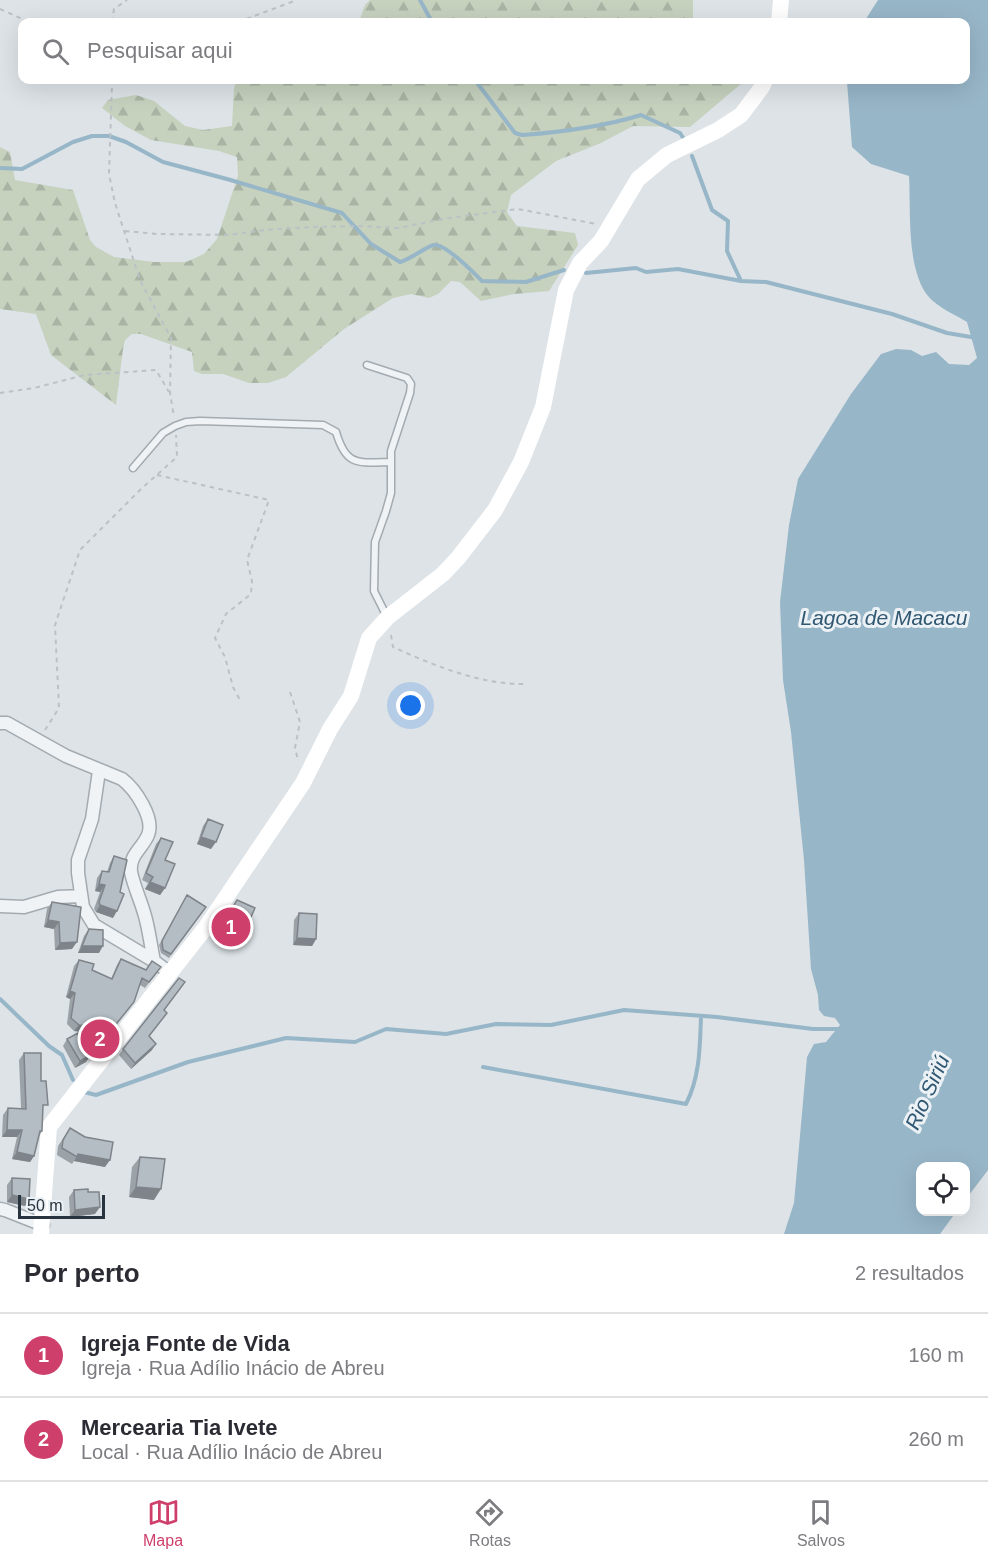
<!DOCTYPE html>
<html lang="pt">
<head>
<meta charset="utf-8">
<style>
  body { margin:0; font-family:Arial,sans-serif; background:#f2f2f3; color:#2b2b33 }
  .controls { position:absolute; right:18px; bottom:18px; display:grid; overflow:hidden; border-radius:12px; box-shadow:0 6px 24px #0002 }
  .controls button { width:54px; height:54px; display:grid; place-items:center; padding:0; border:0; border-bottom:2px solid #e1e1e2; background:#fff; color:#2b2b33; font:30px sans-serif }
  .scale { position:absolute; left:18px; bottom:15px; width:87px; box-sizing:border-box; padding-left:6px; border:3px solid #27333e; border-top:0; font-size:16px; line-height:21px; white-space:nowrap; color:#27333e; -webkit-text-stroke:4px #ecf1f5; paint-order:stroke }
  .you { position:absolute; left:411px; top:706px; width:21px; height:21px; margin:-15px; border:4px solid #fff; border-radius:50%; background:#1a73e8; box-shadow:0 0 0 9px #1a73e833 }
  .badge { display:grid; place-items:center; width:39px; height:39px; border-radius:50%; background:#cf3f6b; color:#fff; font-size:20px; font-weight:700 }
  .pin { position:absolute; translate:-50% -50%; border:3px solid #fff; box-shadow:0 2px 6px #0006 }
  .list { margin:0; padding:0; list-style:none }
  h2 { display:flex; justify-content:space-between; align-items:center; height:78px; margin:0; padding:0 24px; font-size:26px }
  h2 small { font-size:20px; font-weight:400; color:#7c7c81 }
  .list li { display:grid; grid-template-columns:39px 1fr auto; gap:18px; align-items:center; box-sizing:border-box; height:84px; padding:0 24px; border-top:2px solid #e1e1e2 }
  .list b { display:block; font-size:22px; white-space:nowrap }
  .list p { margin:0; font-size:20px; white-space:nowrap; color:#7c7c81 }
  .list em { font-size:20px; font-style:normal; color:#7c7c81 }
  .icon { flex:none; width:33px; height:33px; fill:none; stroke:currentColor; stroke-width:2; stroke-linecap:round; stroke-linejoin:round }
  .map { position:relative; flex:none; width:988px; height:1234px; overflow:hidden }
  .search { position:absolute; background:#fff; box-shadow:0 6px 24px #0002; left:18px; right:18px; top:18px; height:66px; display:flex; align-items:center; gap:15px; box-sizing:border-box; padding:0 21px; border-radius:12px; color:#7c7c81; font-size:22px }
  .sheet { height:246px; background:#fff }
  nav { display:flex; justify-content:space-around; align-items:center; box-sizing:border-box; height:84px; border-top:2px solid #e1e1e2; background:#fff; font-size:16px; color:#7c7c81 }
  nav a { display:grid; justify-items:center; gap:3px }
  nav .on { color:#cf3f6b }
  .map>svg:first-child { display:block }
  .forest { fill:url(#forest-firs) }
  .water { fill:#97b6c8 }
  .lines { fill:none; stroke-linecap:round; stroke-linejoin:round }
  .stream { stroke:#97b6c8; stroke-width:4 }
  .lane-casing { stroke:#a3abb1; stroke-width:9 }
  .street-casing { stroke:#a3abb1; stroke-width:15 }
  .path { stroke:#bcc1c6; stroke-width:2; stroke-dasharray:4.5 4.5; stroke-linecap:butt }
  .lane { stroke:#f0f3f6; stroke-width:6 }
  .street { stroke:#f0f3f6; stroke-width:12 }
  .secondary { stroke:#fff; stroke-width:16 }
  .wall { fill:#9ba3a9 }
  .shaded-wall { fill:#7e8489 }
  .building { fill:#b4bdc4; stroke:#7e8489; stroke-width:1.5 }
  .labels { text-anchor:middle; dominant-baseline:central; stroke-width:6; stroke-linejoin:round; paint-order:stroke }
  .water-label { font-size:21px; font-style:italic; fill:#305872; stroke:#ecf1f5 }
</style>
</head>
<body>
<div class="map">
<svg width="988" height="1234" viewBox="0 0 988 1234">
  <defs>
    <pattern id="forest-firs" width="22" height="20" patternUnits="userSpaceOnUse" patternTransform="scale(1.5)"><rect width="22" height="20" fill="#c6d1be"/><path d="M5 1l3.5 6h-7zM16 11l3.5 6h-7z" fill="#aab4a4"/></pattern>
  </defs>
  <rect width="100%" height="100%" fill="#dde3e7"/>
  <!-- forest -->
  <path class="forest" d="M370,0H693V22H359L365,5Z
    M237,80H737L742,83L690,127L633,126L601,143L556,161L511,195L507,212L517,226L575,233L578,245L549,291L514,294L481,301L460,282L451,281L438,294L429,298L411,294L393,298L344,329L286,377L268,383H249L223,374H202L194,371L192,352L141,334H132L125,340L123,349L116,405L51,355L36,314L0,309V147L10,152L15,180L73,190L90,240L96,247L114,257L154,262H186L204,254L217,239L238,176L237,157L219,151L151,140L125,126L102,108L108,100L136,95L154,101L185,126L203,130L232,126L234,88Z"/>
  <!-- water -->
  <path class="water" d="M878,0H988V1170L966,1199V1166H920V1212H956L940,1234H784L794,1203L807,1057L814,1044L826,1042L840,1025L835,1018L824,1016L819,1010L818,995L811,969L804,860L791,732L783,680L780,602L789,525L798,479L851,394L881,354L896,349L911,350L922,356L936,352L949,364L969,365L977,358L967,322C954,314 937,307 928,296C906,269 911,210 909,176L871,164L852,147L847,82L848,80H966V22H864Z"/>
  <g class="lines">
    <!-- stream -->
    <path class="stream" d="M420,0L432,22
      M475,80L515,133L522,135C563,132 602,127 641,115L680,133L684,139
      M692,156L712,210L728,221L727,251L741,281
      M0,168L22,169L73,142L92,136H109L126,142L163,162L227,179L342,213L371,244L400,262C413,258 425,247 434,245C445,243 474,273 482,281L526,282L564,270
      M586,273L636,268L646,272L678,269L741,281L766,282L892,314L947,333L977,338
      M0,999L49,1046L62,1055L73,1080
      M483,1067L686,1104C700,1077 700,1046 701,1016
      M84,1092L96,1095L188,1062L286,1038L355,1042L386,1029L446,1034L496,1024L551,1025L624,1010L717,1017L813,1029H841"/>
    <defs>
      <path id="lane" d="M367,365L407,378L411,384L410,393L391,451V493L386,511L375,542L374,591L386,615
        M133,468L163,433L175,426L186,422L200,421L323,425L336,432C346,466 357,463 389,462"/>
      <path id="street" d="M0,723H7L66,756L122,779C135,789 155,818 148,835C142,849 129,855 131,872C134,887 141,901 145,916C149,930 151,947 154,961L170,973
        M99,771L92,819L78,860V873L83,907L94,925L154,961
        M0,906L24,907L58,897L81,896
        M0,1209L5,1210L43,1225"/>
    </defs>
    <!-- lane casing -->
    <use href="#lane" class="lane-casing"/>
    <!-- street casing -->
    <use href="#street" class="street-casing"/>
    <!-- path -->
    <path class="path" d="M0,9L29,22
      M112,22L114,9L127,0
      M238,22L297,0
      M115,80L112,84L109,174L115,203L140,280L171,338L170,393L174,417
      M125,231L157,234L229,235L264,230L311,227L356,226L399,228L442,219L518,209L596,224
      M0,393L34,388L85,375L156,370L169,392
      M157,475L269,500L247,560L252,581L251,594L226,614L215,638L225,657L233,687L240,700
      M391,635L393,647C435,666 481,685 527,684
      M290,692L300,722L295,748L298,760
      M45,730L59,708L55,625L80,550L140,490L177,457L176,435"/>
    <!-- lane -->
    <use href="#lane" class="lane"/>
    <!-- street -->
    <use href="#street" class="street"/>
    <!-- secondary -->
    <path class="secondary" d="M779,22L781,0
      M41,1234L49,1127L206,927L303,783L330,729L351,696L369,638L388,617L443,574L458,558L495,510L521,462L543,407L566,290L580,263L601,241L638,179L667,155L718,130L741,115L762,87L765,80"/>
  </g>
  <!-- wall -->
  <path class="wall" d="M208,819L211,849L197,844L203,826Z
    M161,838L165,860V888L160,895L145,889L148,883L142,880L156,844Z
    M114,856L113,918L96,912L94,909L100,892L95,891L97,878L102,871L107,872L110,863Z
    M185,899L206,907L169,958L161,953L159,945Z
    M237,900L243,935L235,945L215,936L230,910Z
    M52,902L72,949L55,950L54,929L44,927L47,909Z
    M299,913L316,939L312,946L293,945L294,920Z
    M89,929L99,953H78L84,936Z
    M121,959L145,970L161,967L145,988L140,985L129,1008L96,1050L80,1036L86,1062L75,1068L63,1046L67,1039L80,1036L83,1032L74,1031L67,1024L70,999L66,997L74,966L79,960L92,970L111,979L117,965Z
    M149,1036L152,1050L131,1069L119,1055L123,1049Z
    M24,1053L41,1081L43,1111L42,1131L39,1136L34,1156L30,1162L12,1159L17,1137H2L3,1115L8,1108H21L19,1060Z
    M70,1128L105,1167L74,1161L72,1164L57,1155L58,1146Z
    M140,1157L154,1200L129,1197L132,1167Z
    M12,1178L29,1199L25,1206L7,1202V1185Z
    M74,1190L88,1192L95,1214L70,1217L69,1197Z"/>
  <!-- shaded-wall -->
  <path class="shaded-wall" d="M201,837L216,842L211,849L197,844Z
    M150,882L165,888L160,895L145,889Z
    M99,884L105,885L100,892L95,891Z
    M100,905L117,911L113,918L96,912Z
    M48,920L59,922L54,929L44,927Z
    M297,938L316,939L312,946L293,945Z
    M77,942L72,949L55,950L60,943Z
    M82,946H103L99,953H78Z
    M70,991L75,993L70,999L66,997Z
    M79,1025L90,1026L84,1030L83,1032L74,1031Z
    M156,1044L152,1050L131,1069L135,1063Z
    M91,1055L86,1062L75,1068L80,1061Z
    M7,1130H22L17,1137H2Z
    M17,1152L34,1156L30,1162L12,1159Z
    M78,1154L110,1160L105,1167L74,1161Z
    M136,1187L161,1189L154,1200L129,1197Z
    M12,1195L29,1199L25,1206L7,1202Z
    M100,1207L95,1214L70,1217L75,1210Z"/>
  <!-- building -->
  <path class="building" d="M208,819L223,825L216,842L201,837Z
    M161,838L173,842L165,860L175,864L165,888L150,882L153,877L146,873Z
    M114,856L127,860L120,892L124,894L117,911L100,905L99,902L105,885L99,884L102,871L109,872Z
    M187,895L206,907L171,954L163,950L162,941Z
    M237,900L255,908L243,935L222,926Z
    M52,902L81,907L77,942L60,943L59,922L48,920Z
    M299,913L317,914L316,939L297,938Z
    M89,929L103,930V946H82Z
    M121,959L146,970L152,961L161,967L149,982L142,978L134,1002L100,1044L84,1030L90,1026L79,1025L71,1018L75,993L70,991L79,960L94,964L92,970L112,979Z
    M179,978L185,982L164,1010L167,1013L149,1036L156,1044L135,1063L123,1049Z
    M78,1033L91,1055L80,1061L67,1039Z
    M24,1053H41V1081H46L48,1105H43L42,1131H40L34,1156L17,1152L22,1130H7L8,1108L26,1109Z
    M70,1128L85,1137L113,1142L110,1160L78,1154L77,1157L62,1148L63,1140Z
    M140,1157L165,1159L161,1189L136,1187Z
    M12,1178L30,1179L29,1199L12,1195Z
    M88,1189V1192H99L100,1207L75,1210L74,1190Z"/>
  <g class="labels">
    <!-- water labels -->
    <g class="water-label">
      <text x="884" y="617">Lagoa de Macacu</text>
      <text transform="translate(927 1092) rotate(-66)">Rio Siriú</text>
    </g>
  </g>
</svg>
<div class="controls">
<button><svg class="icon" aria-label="locate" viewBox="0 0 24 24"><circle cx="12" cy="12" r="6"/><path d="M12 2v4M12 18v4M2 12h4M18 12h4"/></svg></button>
</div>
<div class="scale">50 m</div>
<div class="you"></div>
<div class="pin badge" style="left:231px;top:927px">1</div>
<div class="pin badge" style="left:100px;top:1039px">2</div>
<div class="search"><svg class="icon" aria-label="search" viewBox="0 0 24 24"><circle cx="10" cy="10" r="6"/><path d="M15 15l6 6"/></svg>Pesquisar aqui</div>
</div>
<section class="sheet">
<h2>Por perto<small>2 resultados</small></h2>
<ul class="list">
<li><span class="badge">1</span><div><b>Igreja Fonte de Vida</b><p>Igreja · Rua Adílio Inácio de Abreu</p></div><em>160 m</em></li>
<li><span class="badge">2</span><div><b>Mercearia Tia Ivete</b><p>Local · Rua Adílio Inácio de Abreu</p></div><em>260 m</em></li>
</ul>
</section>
<nav>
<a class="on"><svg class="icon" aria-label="map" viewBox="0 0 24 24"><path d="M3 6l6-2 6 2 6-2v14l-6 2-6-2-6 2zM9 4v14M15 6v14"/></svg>Mapa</a>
<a><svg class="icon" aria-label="directions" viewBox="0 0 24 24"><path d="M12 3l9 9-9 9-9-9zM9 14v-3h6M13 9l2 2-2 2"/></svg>Rotas</a>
<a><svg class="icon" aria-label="saved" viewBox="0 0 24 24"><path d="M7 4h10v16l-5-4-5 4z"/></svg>Salvos</a>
</nav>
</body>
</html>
